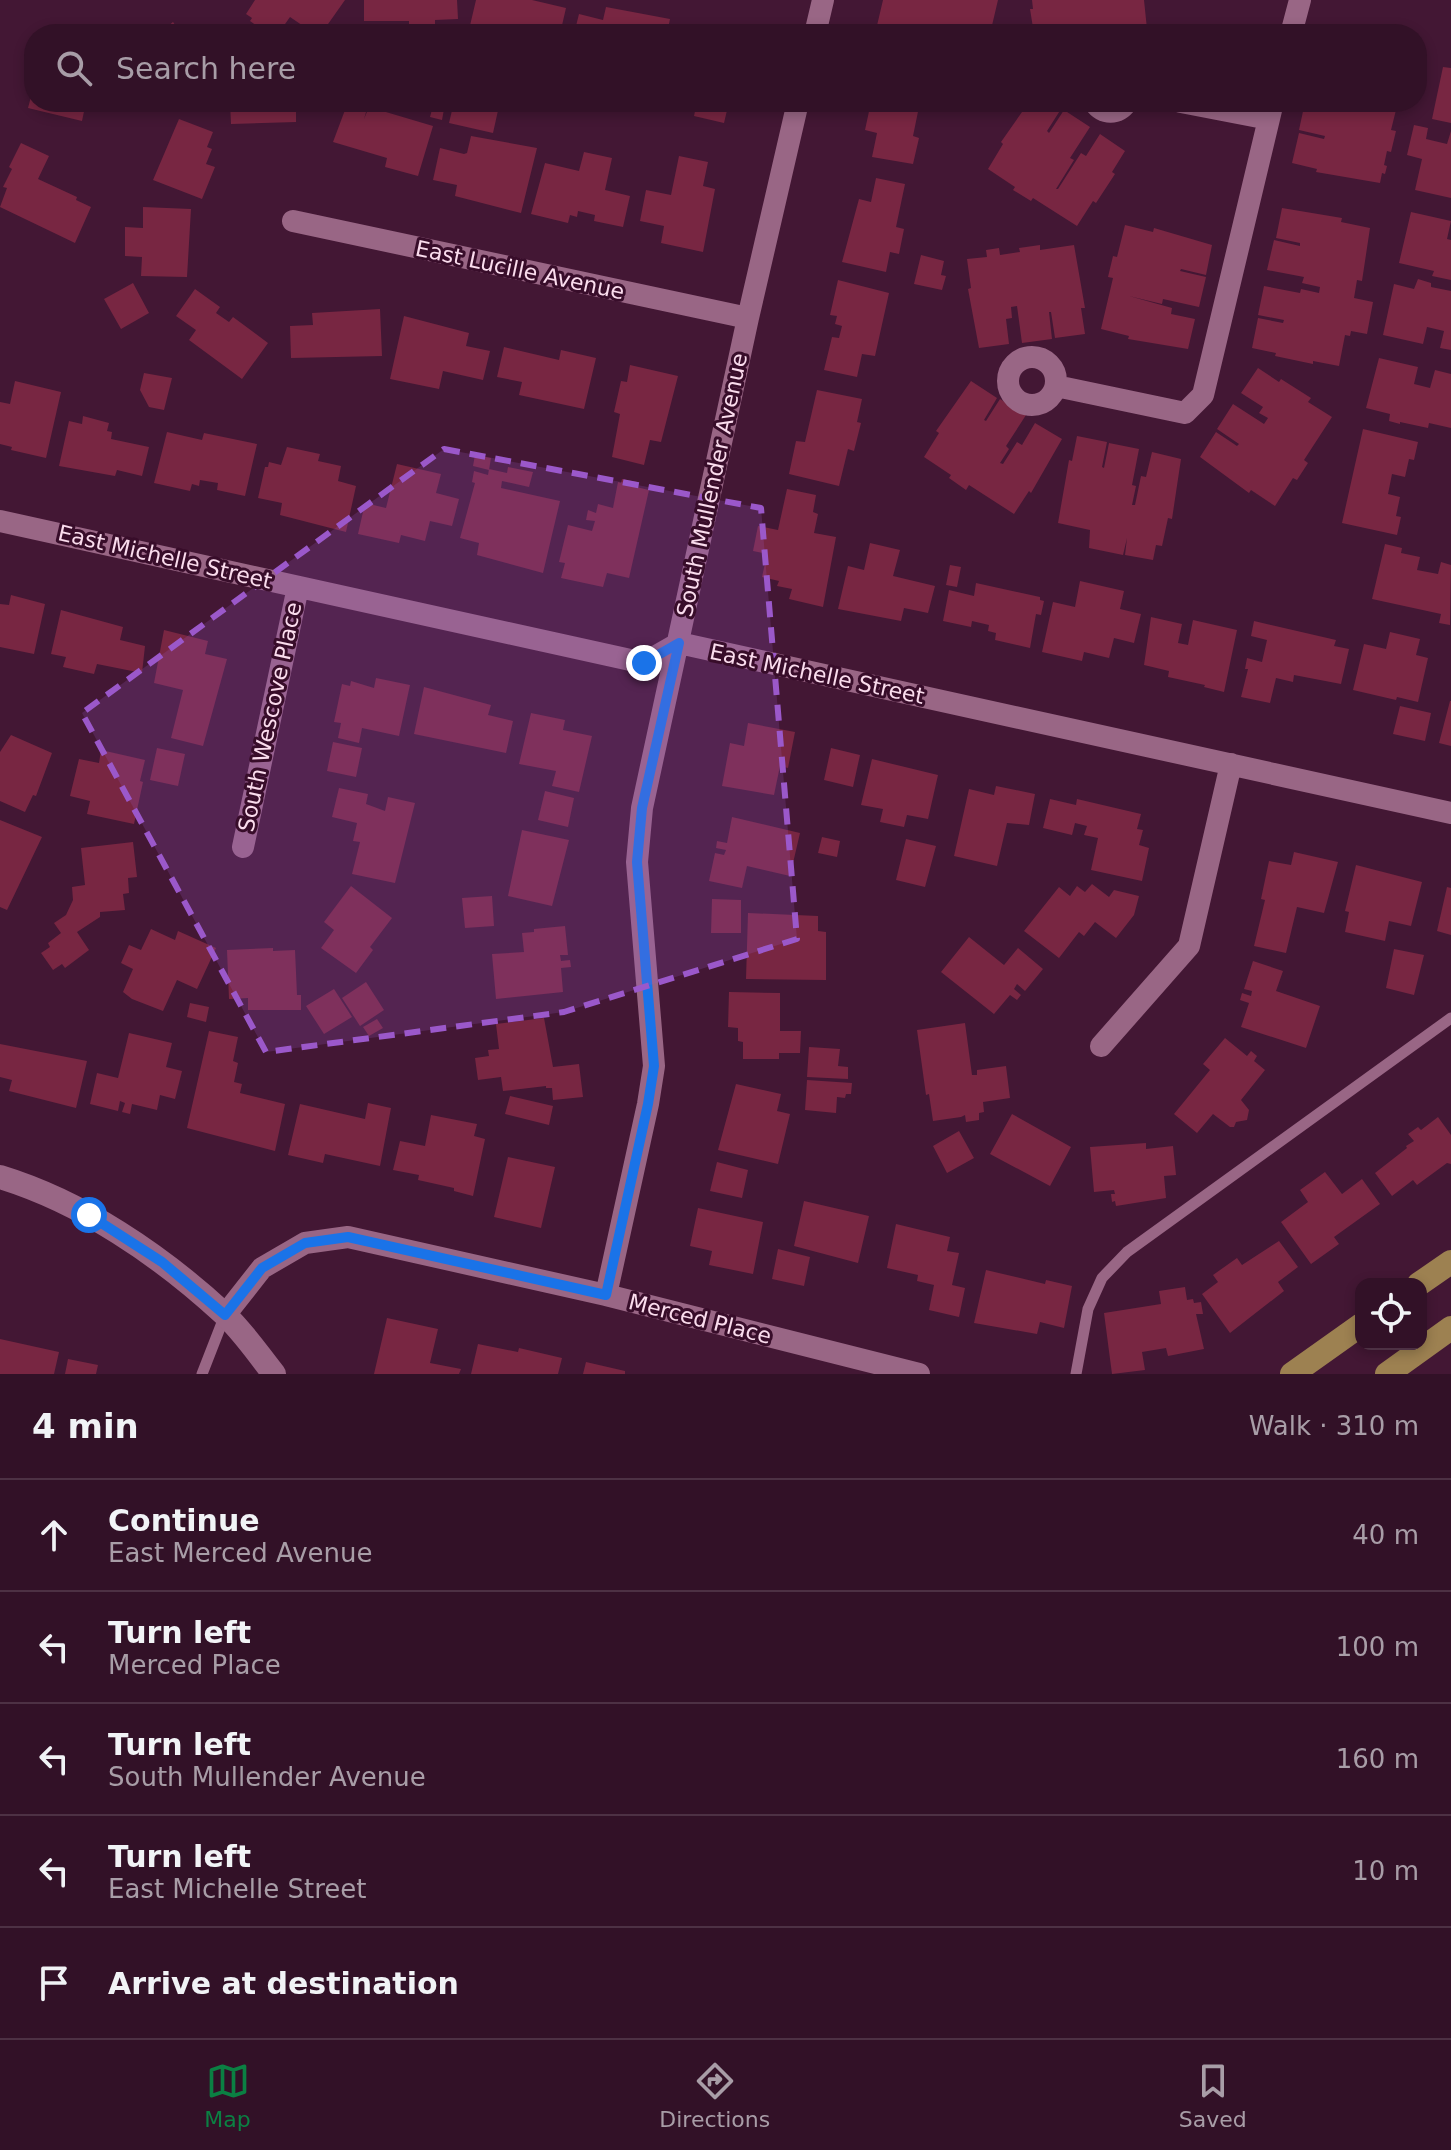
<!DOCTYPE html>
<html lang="en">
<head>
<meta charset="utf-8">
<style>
  body { margin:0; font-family:"DejaVu Sans",sans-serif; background:#3d1f33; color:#f1f3f6 }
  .controls { position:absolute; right:24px; bottom:24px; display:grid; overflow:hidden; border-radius:16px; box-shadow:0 4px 12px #0003 }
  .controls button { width:72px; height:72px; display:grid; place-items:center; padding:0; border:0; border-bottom:2px solid #4d3144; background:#321127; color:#f1f3f6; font:40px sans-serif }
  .stop { position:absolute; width:24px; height:24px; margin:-18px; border:6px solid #1a73e8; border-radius:50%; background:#fff }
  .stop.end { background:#1a73e8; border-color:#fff; box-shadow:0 2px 8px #0008 }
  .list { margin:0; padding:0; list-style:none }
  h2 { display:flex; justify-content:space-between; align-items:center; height:104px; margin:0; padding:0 32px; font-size:34px }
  h2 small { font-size:26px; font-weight:400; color:#a89da7 }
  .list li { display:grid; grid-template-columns:52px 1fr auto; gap:24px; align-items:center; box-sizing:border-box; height:112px; padding:0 32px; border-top:2px solid #4d3144 }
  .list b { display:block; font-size:30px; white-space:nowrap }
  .list p { margin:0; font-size:26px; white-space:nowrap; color:#a89da7 }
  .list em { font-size:26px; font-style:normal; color:#a89da7 }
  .icon { flex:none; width:44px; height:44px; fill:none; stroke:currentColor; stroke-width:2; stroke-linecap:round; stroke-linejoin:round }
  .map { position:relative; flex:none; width:1451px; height:1374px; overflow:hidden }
  .search { position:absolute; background:#321127; box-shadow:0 4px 12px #0003; left:24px; right:24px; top:24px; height:88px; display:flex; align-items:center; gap:20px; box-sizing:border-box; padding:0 28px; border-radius:32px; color:#a89da7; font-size:30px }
  .sheet { height:664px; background:#321127 }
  nav { display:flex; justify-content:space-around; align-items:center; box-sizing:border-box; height:112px; border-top:2px solid #4d3144; background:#321127; font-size:22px; color:#a89da7 }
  nav a { display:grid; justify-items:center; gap:4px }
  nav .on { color:#0b8043 }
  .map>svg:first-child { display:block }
  .building { fill:#782642 }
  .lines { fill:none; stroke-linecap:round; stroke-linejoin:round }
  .lane { stroke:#996685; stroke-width:11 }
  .street { stroke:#996685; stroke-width:22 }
  .secondary { stroke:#996685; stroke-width:24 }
  .primary { stroke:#9d8151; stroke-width:24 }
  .route { stroke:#1a73e8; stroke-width:10 }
  .marked { fill:#9b58ca; fill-opacity:0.2; stroke:#9b58ca; stroke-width:6; stroke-dasharray:16 10; stroke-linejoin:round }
  .labels { text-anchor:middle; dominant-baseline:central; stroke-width:6; stroke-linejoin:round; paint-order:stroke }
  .street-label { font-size:22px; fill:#fadced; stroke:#380d2a }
</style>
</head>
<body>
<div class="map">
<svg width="1451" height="1374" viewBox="0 0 1451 1374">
  <rect width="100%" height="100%" fill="#431734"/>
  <!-- building -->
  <path class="building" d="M255,0H345L321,34H315L290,17L278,34H268L250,21L252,18L246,14Z
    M364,0H457L458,19L435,20V34H409V21H364Z
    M476,0H532L566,8L560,34H468Z
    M883,0H998L990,34H875Z
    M1032,0H1144L1147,29L1144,30L1145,34H1081L1080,28H1073V34H1034L1030,9H1033Z
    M606,7L670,19L667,34H574L579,14L603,20Z
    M173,22L182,34H166L163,30Z
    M1324,24L1348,29V25L1379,34H1321Z
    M701,26L730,33V34H699Z
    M1443,67L1451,68V123L1432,119Z
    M33,89L34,102H86L82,121L28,108Z
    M230,102H320V109L296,110V122L231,124Z
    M348,102H369L364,119L369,107L433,126L418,176L385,167L387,158L333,142Z
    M434,102L445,104L442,120L430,117Z
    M454,102H480L499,106L493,133L449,123Z
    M697,102H729L724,123L694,116Z
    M871,102H920L913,136L919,138L913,164L872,157L877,133L865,130Z
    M1029,102H1049L1061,109L1047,131L1049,133L1064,110L1090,127L1070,158L1074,160L1056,189H1058L1081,153L1086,156L1100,134L1125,151L1112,172L1115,174L1096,203L1093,201L1077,226L1033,198L1031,201L1013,190L1015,187L988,169L1003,144L1001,142Z
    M1305,102L1341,109L1342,104L1360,108L1361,102H1398L1391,130L1396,131L1391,152L1387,151L1384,165L1387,166L1385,174L1382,173L1380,183L1316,172L1317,169L1292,163L1299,133L1324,139L1325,136L1299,130Z
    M179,119L213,132L207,147L212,149L206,164L215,167L202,199L153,180Z
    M1414,125L1428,128L1426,139L1447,144L1451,131V198L1415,190L1422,159L1407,155Z
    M471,136L537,148L521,213L455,196L457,185L433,180L440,148L464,154L467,153Z
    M21,143L49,156L38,179L77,197L76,200L91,207L75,243L0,207L7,188L3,187L12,169L9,167Z
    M584,152L612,158L605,190L630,196L623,227L594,221L595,215L578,211L577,217L570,215L568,223L531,214L545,163L579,171Z
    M679,156L708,162L703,186L715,189L703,252L661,243L664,226L640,221L646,190L671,195Z
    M876,178L905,184L896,227L904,229L899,254L890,252L886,272L842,262L859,199L871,202Z
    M143,207L191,209L187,277L141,276L142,257L125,256V227L143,228Z
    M1282,208L1342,218L1341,222L1370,228L1362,281L1357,280L1354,298L1373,302L1367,334L1351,331L1350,336L1345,335L1339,366L1313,361V364L1275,356L1276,353L1252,348L1258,318L1283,323L1284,320L1258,315L1264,286L1300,293L1301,289L1319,293L1320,287L1302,283L1304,277L1267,270L1274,240L1300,246V243L1276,238Z
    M1411,212L1451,221L1447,239L1451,240V280L1432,276L1434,271L1399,263Z
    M1125,225L1153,232L1154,228L1212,245L1206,275L1181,269L1180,271L1206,277L1199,307L1163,299L1162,304L1129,296L1172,308L1171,314L1195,319L1188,349L1128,339L1129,336L1101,329L1113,278L1108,277L1113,256L1117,257Z
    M1040,245V250L1074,245L1085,308H1081L1085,334L1055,338L1051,312H1049L1052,339L1022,343L1017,306L1011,307L1012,318L1006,319L1009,344L979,348L968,289L971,288L967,259L987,257L986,250L999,248L1000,255L1020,252L1019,248Z
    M921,255L944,261L941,275L946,276L942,290L914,284Z
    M1418,279L1431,283V287L1451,291V350L1440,348L1444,331L1427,327L1423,344L1383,335L1394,284L1414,289Z
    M838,280L889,293L875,356L862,354L857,377L824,370L832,337L839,338L842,326L835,324L837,316L830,315Z
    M133,283L149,313L121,329L104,299Z
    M195,289L220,307L216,313L229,322L233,317L268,343L242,379L189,340L196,330L176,316Z
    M380,309L382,356L291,358L290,326L313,325L312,313Z
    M404,316L469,333L466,346L490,351L483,380L443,371L439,389L390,379Z
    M504,347L559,360L561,350L596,358L584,409L519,395L522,382L497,377Z
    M1379,358L1418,367L1414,384L1430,388L1435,370L1451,374V428L1429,423L1428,428L1400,422V424L1389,421L1390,414L1366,408Z
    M630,365L678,376L661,442L650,440L644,465L612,457L620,414L614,412L621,381L627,382Z
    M1258,368L1279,382L1281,379L1311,398L1308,402L1332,417L1304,460L1308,463L1297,480L1293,478L1275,506L1251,490L1249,493L1200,457L1216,432L1237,446L1239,444L1217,429L1233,404L1264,424L1268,418L1259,413L1263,407L1241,393Z
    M144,373L172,378L164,410L149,407L140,390Z
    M15,381L61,392L46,458L11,450L12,447L0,444V402L10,404Z
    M971,381L997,398L984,420L986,421L1000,399L1026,415L1006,446L1009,449L1000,463L1003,464L1017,442L1022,445L1035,423L1062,439L1031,493L1029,491L1014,514L969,485L966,490L949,478L951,475L924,457L939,433L936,431Z
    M817,390L862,399L857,422L861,423L854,451L848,449L839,486L789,474L796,441L805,442Z
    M83,416L109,423L107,431L112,432L111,439L149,447L142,476L117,470L115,476L59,466L69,421L82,424Z
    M1363,429L1418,442L1414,460L1409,459L1405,477L1392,474L1388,494L1400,497L1396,516L1401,517L1397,535L1342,523Z
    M167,432L202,440L204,433L257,444L245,496L217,490L218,483L200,480L199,486L192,484L190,491L154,483Z
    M1077,436L1107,442L1102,467L1104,468L1109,443L1139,449L1132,485L1136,486L1132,505H1135L1141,476L1146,477L1152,452L1181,459L1172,519L1168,518L1162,546L1156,545L1153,560L1125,555L1127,538L1123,555L1089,548L1090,530L1058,523L1069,460L1072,461Z
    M287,447L320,454L318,461L341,466L338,481L356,486L346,532L280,515L282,503L258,498L265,467H268L269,462L281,465Z
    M475,455L491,458L489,470L473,466Z
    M397,464L441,474L436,493L459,499L452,526L430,521L425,541L401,535L399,543L358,534L365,503L386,508Z
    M508,467L533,472L529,487L502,481L501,488L560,501L543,573L477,555L479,543L460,538L475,483L472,482L474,471L488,475L489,469L507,473Z
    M622,479L637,482L636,487L649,490L629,578L607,573L603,587L561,578L565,563L559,562L568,525L592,531L595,521L586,520L588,510L596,513L598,504L613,508L618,482L621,483Z
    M787,489L816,495L813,512L818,514L814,533L836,537L823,607L789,599L792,589L777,586L779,581L762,577L767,554L753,551L758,526L778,530Z
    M870,543L900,550L893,576L935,586L928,613L904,608L901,621L838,609L848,566L864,570Z
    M1385,544L1402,548L1401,553L1420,557L1417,570L1438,574L1441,562L1451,565L1450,625L1439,623L1441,614L1372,599Z
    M950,565L961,567L957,587L946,585Z
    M1080,581L1124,591L1120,609L1141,614L1134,643L1114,638L1109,658L1084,652L1082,661L1042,652L1053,602L1075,607Z
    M976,583L1040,597V600L1044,601L1041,615L1036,614L1030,648L995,640L996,633L988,631L989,625L972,621L971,627L943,621L949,590L974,596Z
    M11,595L45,604L34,654L0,647V604L9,605Z
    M61,610L123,627L120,640L145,646L142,673L97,664L94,674L63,667L66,657L51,654Z
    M1151,617L1182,624L1178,643L1188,645L1193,620L1237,630L1224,692L1204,687L1205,685L1168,677L1169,671L1144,665Z
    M1254,621L1336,640L1334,646L1349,649L1341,684L1294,675L1293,682L1276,678L1270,703L1241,697L1248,669H1245L1247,658L1262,662L1267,640L1251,636Z
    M164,630L208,641L205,654L227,659L203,746L171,738L183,690L154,683Z
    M1390,632L1420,639L1416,655L1428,658L1418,702L1397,697L1396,700L1353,690L1364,644L1386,649Z
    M376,678L410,685L399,736L362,728L359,743L338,738L341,723L334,722L342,684L350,686L351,681L374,688Z
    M424,687L491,705L488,715L513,721L506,753L414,734Z
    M1450,701H1451V746L1439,743Z
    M1400,706L1431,713L1425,741L1393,734Z
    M531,713L565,720L563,730L592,736L579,792L552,786L556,771L519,764Z
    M748,723L795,732L788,768L780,766L774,795L722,786L730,743L744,746Z
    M11,735L52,753L36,796L33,795L25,812L0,801V752Z
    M333,742L362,748L356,777L327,771Z
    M157,748L185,754L178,786L150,780Z
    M831,748L860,755L853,787L824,780Z
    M101,750L145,760L140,781L143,782L134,824L87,814L90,801L70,796L79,759L99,763Z
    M872,759L938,775L928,819L907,815L904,827L880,822L883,809L861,805Z
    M996,786L1035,794L1029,825L1007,823L997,866L954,856L969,789L994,795Z
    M339,788L368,794L366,804L385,811L388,797L415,803L395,883L352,874L360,842L353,841L357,823L332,817Z
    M545,791L574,798L568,827L538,820Z
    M1050,799L1076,805L1077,799L1141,814L1137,829L1143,830L1139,845L1149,848L1142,881L1091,870L1098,838L1084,835L1087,826L1075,823L1072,835L1043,828Z
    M732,817L800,833L790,876L747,866L742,888L709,881L715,853L724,855L726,850L716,848L717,841L727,843Z
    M0,820L42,837L7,910L0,907Z
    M522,830L569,840L552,906L508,896Z
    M822,837L840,841L837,857L818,853Z
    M906,839L936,846L925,887L896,880Z
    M133,842L137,877L128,878L129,893L123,894L125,910L100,912V917L77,932L89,950L65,968L62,964L53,970L41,953L50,947L48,943L61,933L54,923L66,915L73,900L72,887L85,885L81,848Z
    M1294,852L1338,862L1324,913L1297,907L1286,953L1254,946L1265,900L1261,899L1269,861L1291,865Z
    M1356,865L1422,882L1411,926L1389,921L1385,941L1345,932L1349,912L1345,911Z
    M1092,884L1109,897L1114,890L1139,896L1134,915L1116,938L1095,922L1084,936L1079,932L1059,958L1024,931L1059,887L1070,896L1077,886L1085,892Z
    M351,886L392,918L370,947L373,950L356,973L321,948L334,930L324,922Z
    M1447,887L1451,888V935L1437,931Z
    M492,896L494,926L465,928L462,898Z
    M712,899L741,900V933H711Z
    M748,913L818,916V931L826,932V980L746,979Z
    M565,926L568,955H560L561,961L570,960L571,967L561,968L563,992L496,999L492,954L524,952L522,933L534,932V929Z
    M151,929L175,940L178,931L216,948L197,989L177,980L163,1011L132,999L123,992L133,969L121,963L129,945L141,950Z
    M969,937L1004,965L1018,948L1043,969L1025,991L1017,984L1014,989L1021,995L1017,1000L1010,995L994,1014L941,972Z
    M273,948V951L295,950L297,995H301V1010H248V998L229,999L227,950Z
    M1394,949L1424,955L1414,995L1386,988Z
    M1253,961L1283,971L1276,991L1320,1006L1306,1048L1241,1027L1249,1003L1240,1000L1242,993L1251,996L1252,991L1244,989Z
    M366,982L384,1010L360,1026L342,998Z
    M334,989L352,1017L324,1034L306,1006Z
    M729,992L780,993V1031H801L800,1053H779V1059H743V1042L738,1041V1028L728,1027Z
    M190,1003L209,1007L206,1022L187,1017Z
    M544,1018L553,1067L579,1064L583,1097L553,1100L552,1088H546V1086L503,1091L501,1077L478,1080L475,1058L489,1056L488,1050L499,1049L496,1024Z
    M377,1019L383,1028L369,1036L363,1027Z
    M965,1023L972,1075H977V1070L1006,1066L1010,1098L983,1102L984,1112L979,1113V1120L966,1122L965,1115L961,1117L933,1121L929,1094L926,1095L917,1030Z
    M209,1031L238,1037L233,1061L238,1063L234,1082L242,1084L240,1093L285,1104L275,1151L187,1128Z
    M129,1033L172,1043L166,1067L182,1071L175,1099L160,1095L157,1110L132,1104L130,1114L122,1112L125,1103L120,1101L118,1111L90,1104L97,1073L118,1078Z
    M1225,1038L1247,1056L1251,1051L1257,1056L1254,1061L1265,1070L1241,1100L1249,1110L1247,1120L1236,1122L1234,1127H1230L1213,1114L1197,1133L1174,1114L1210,1070L1203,1064Z
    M0,1044L87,1061L76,1108L9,1091L12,1080L0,1077Z
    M809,1047L840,1049L838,1066L848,1067V1079L807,1077Z
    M807,1080L852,1083L851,1094H846L845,1098L837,1097L836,1113L805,1110Z
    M736,1084L781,1094L777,1111L790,1114L778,1164L718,1150Z
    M510,1096L553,1106L549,1125L505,1114Z
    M368,1103L391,1108L380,1166L325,1154L323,1163L288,1155L300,1104L365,1119Z
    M1012,1114L1071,1147L1050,1186L990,1154Z
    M431,1115L477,1124L474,1136L485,1139L473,1196L454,1191V1188L418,1180L419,1175L393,1170L400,1141L425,1146Z
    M1438,1117L1451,1135V1164L1447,1163L1417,1185L1413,1180L1392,1196L1375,1173L1407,1148L1406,1146L1414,1141L1408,1134L1418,1127L1421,1130Z
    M959,1131L974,1158L947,1173L933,1146Z
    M1146,1143V1149L1173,1146L1176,1175L1164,1176L1166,1198L1116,1206L1115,1201L1112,1202L1111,1194H1115L1114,1190L1094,1192L1090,1147Z
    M508,1157L555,1167L541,1228L494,1217Z
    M717,1162L748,1170L742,1198L710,1191Z
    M1325,1172L1342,1194L1362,1179L1380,1204L1334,1237L1339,1244L1311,1264L1281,1222L1308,1202L1300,1190Z
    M804,1201L869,1216L858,1263L794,1246Z
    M698,1208L763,1222L753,1274L709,1265L712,1251L690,1246Z
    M896,1224L950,1237L947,1251L959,1253L952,1285L965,1288L959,1317L929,1310L934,1285L917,1281L918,1275L887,1268Z
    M1279,1241L1298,1267L1278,1282L1284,1291L1230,1333L1202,1294L1218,1282L1213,1275L1237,1258L1242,1265Z
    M778,1249L810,1257L804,1286L772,1279Z
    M986,1270L1045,1284L1046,1280L1072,1286L1064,1328L1040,1322L1037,1334L974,1323Z
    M1185,1287L1187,1300L1193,1299L1194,1303L1201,1302L1203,1314H1196L1204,1349L1168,1356L1166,1348L1142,1352L1145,1370L1112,1374L1104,1313L1161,1304L1159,1291Z
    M387,1318L438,1329L430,1363L461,1369L459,1374H374Z
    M0,1339L59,1352L54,1374H0Z
    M478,1344L518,1352L519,1348L562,1358L558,1374H471Z
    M68,1359L98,1365L96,1374H65Z
    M586,1362L625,1371V1374H583Z"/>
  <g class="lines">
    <!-- lane -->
    <path class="lane" d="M202,1374L225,1315
      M1076,1374L1088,1309L1102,1278L1127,1252L1451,1018"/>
    <!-- street -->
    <path class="street" d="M815,34L823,0
      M1291,34L1300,0
      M1094,102C1103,115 1118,115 1127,102
      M1181,102L1269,119
      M293,221L748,318
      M1008 381a24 24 0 1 1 48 0a24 24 0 1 1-48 0Z
      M1056,386L1185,413L1203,395L1273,102
      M0,521L644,663L679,643L1451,813
      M243,847L298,587
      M1101,1046L1189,946L1231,764
      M606,1295L648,1104L654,1066L637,862L642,808L748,318L798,102
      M225,1315L262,1268L305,1243L348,1237L606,1295L919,1374"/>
    <!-- secondary -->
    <path class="secondary" d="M0,1177C82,1202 160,1255 223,1313C242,1330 258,1354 274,1374"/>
    <!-- primary -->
    <path class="primary" d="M1419,1284L1451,1262
      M1292,1374L1361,1325
      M1387,1374L1451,1328"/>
  </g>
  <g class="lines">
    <!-- route -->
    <path class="route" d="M89,1215L162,1262L225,1315L262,1268L305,1243L348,1237L606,1295L648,1104L654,1066L637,862L642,808L679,643L644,663"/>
  </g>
  <!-- marked area -->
  <path class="marked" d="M444,449L761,508L797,939L564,1012L266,1052L82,713Z"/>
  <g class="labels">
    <!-- street labels -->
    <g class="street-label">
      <text transform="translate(520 270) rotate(12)">East Lucille Avenue</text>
      <text transform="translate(712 485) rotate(-78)">South Mullender Avenue</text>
      <text transform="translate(165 557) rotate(13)">East Michelle Street</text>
      <text transform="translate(817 674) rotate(12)">East Michelle Street</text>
      <text transform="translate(270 717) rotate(-78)">South Wescove Place</text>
      <text transform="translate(700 1319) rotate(14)">Merced Place</text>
    </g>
  </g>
</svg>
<div class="controls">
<button><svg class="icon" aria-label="locate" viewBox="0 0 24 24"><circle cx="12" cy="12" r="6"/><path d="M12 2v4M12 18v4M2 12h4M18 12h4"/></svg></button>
</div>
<div class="stop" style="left:89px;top:1215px"></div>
<div class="stop end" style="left:644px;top:663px"></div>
<div class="search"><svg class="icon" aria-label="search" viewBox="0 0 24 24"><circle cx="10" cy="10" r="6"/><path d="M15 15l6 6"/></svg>Search here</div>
</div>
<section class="sheet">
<h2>4 min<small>Walk · 310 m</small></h2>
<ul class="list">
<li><svg class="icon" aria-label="ahead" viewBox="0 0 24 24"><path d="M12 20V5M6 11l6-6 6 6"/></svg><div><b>Continue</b><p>East Merced Avenue</p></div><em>40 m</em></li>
<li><svg class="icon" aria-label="left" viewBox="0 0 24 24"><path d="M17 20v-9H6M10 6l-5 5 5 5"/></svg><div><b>Turn left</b><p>Merced Place</p></div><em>100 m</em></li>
<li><svg class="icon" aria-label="left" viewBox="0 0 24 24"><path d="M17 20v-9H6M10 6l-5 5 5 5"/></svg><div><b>Turn left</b><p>South Mullender Avenue</p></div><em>160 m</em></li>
<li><svg class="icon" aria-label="left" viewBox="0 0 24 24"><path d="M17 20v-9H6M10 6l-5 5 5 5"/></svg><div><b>Turn left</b><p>East Michelle Street</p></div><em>10 m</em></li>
<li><svg class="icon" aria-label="arrive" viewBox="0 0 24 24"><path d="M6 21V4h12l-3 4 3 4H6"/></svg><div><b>Arrive at destination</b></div></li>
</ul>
</section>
<nav>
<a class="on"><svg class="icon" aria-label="map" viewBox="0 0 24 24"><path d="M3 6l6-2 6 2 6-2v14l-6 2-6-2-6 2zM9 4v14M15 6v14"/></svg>Map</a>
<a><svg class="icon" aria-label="directions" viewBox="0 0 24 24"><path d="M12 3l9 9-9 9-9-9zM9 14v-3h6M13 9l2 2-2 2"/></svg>Directions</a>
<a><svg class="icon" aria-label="saved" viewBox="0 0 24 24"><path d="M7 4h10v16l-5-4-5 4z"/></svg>Saved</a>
</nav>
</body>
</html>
